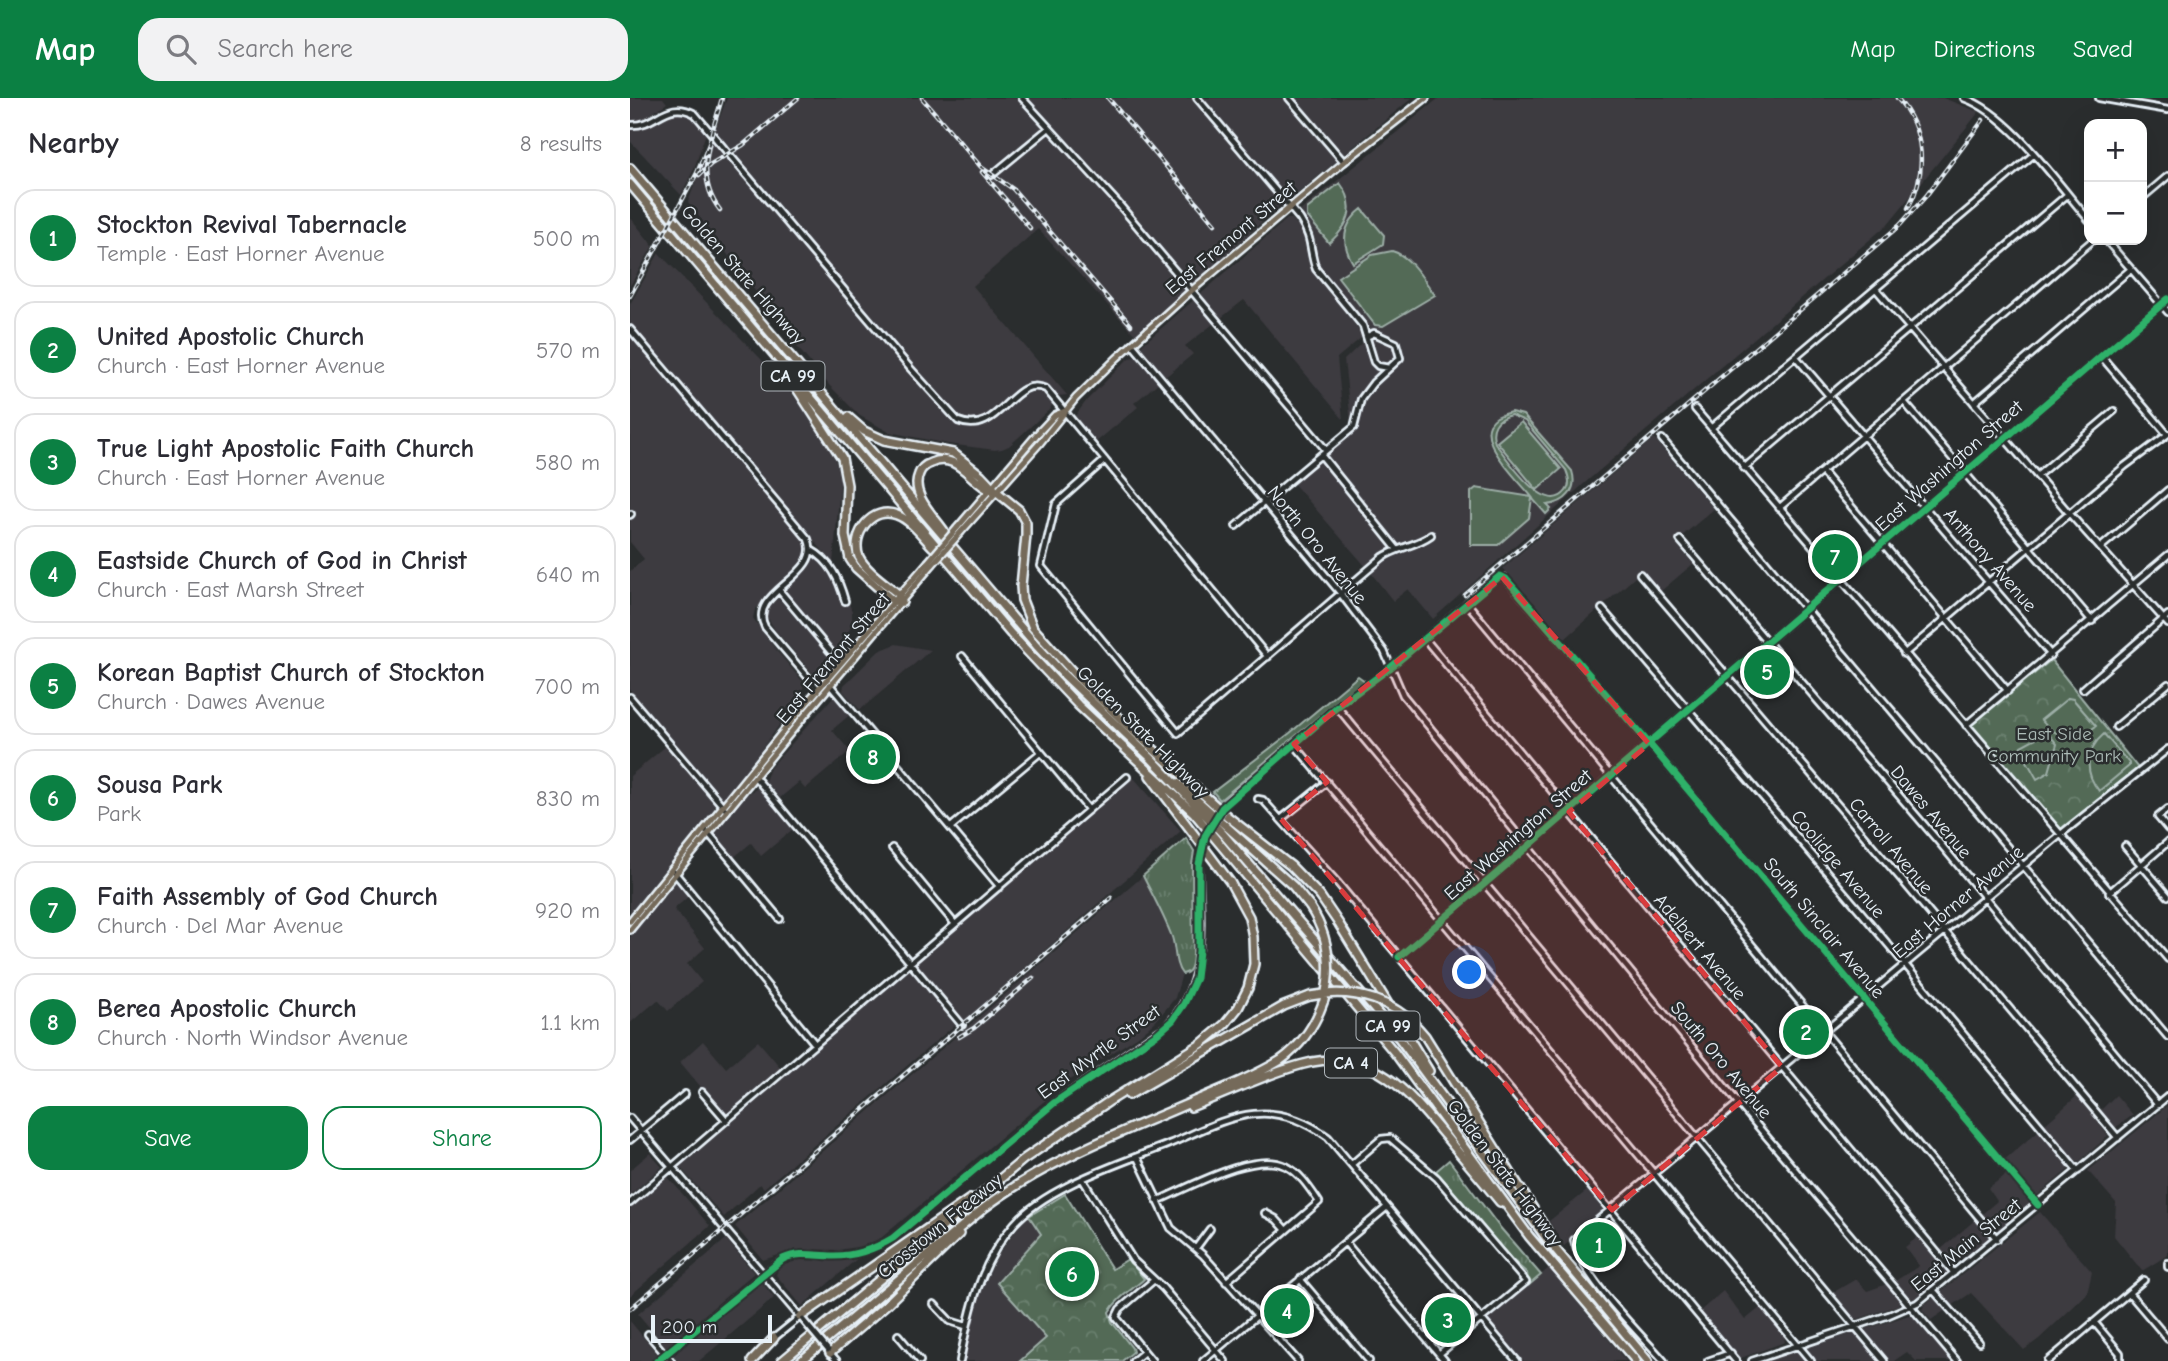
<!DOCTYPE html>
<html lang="en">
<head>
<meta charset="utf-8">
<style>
  body { margin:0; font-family:"Comic Neue",sans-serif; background:#f2f2f3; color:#2b2b33 }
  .controls { position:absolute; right:21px; top:21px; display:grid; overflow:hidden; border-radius:14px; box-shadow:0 7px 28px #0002 }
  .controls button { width:63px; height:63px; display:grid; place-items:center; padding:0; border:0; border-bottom:2px solid #e1e1e2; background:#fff; color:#2b2b33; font:35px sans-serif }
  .scale { position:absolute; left:21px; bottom:18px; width:121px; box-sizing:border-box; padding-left:7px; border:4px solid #e8f1f8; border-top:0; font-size:19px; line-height:24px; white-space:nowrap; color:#e8f1f8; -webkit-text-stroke:5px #2a2d2e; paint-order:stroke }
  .you { position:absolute; left:840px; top:875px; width:24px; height:24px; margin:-18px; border:5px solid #fff; border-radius:50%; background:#1a73e8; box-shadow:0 0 0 10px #1a73e833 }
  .badge { display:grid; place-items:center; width:46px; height:46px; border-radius:50%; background:#0b8043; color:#fff; font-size:23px; font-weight:700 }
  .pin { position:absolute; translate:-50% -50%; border:4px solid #fff; box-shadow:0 2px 7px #0006 }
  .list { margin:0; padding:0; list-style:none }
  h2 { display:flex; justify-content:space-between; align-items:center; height:91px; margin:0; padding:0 28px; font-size:30px }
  h2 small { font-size:23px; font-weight:400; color:#7c7c81 }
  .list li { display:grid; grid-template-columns:46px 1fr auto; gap:21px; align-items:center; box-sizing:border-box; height:98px; margin:0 14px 14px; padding:0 14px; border:2px solid #e1e1e2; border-radius:21px }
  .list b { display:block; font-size:26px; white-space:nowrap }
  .list p { margin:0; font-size:23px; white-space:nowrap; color:#7c7c81 }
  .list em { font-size:23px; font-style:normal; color:#7c7c81 }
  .actions { display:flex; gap:14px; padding:21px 28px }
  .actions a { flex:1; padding:16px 0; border:2px solid #0b8043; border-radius:21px; text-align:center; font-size:24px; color:#0b8043 }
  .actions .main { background:#0b8043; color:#fff }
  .icon { flex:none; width:38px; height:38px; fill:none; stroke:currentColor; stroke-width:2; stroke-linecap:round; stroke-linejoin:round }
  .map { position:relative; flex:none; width:1538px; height:1263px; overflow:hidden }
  header { display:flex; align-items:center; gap:42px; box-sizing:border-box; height:98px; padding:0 35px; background:#0b8043; color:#fff }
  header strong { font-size:33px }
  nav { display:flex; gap:38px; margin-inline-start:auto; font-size:24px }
  .search { width:490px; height:63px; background:#f2f2f3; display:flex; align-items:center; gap:18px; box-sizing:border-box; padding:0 24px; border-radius:21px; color:#7c7c81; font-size:26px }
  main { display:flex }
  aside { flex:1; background:#fff }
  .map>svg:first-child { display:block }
  .built { fill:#3c3a3f }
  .grass { fill:url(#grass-tufts); stroke:#9daea7; stroke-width:2 }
  .park { fill:url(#park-crowns); stroke:#9daea7; stroke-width:2 }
  .pitch { fill:#526a56; stroke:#9daea7; stroke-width:2; fill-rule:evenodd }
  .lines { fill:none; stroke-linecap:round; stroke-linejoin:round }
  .minor-casing { stroke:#e8f1f8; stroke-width:10 }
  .major-casing { stroke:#e8f1f8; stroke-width:10 }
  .highway-casing { stroke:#e8f1f8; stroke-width:12 }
  .minor { stroke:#2a2d2e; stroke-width:4.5 }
  .major { stroke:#746a5a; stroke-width:5 }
  .highway { stroke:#746a5a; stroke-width:7 }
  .rail-casing { stroke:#e8f1f8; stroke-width:4.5 }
  .rail { stroke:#2a2d2e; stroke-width:2; stroke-dasharray:5; stroke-linecap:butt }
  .minor-bridge-casing { stroke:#e8f1f8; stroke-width:10; stroke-linecap:butt }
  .major-bridge-casing { stroke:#e8f1f8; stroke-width:10; stroke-linecap:butt }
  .highway-bridge-casing { stroke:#e8f1f8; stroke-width:12; stroke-linecap:butt }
  .minor-bridge { stroke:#2a2d2e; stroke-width:4.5 }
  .major-bridge { stroke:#746a5a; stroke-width:5 }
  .highway-bridge { stroke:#746a5a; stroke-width:7 }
  .cycleway-casing { stroke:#2a2d2e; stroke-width:11 }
  .cycleway { stroke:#2db169; stroke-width:7 }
  .marked { fill:#d83c3d; fill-opacity:0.2; stroke:#d83c3d; stroke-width:5; stroke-dasharray:14 9; stroke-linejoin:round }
  .labels { text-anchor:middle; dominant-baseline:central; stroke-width:5; stroke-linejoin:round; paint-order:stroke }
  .shield { fill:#2a2d2e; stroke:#afb6bb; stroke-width:2 }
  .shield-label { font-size:18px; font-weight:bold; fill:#e8f1f8 }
  .street-label { font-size:19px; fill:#e8f1f8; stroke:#2a2d2e }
  .park-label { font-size:19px; fill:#acbbb7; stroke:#2a2d2e }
</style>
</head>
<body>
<header>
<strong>Map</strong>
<div class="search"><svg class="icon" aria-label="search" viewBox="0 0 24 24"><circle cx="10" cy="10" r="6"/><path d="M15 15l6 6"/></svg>Search here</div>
<nav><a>Map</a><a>Directions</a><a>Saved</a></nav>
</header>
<main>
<aside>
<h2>Nearby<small>8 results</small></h2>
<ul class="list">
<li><span class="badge">1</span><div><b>Stockton Revival Tabernacle</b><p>Temple · East Horner Avenue</p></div><em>500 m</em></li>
<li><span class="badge">2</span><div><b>United Apostolic Church</b><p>Church · East Horner Avenue</p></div><em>570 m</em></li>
<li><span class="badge">3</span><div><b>True Light Apostolic Faith Church</b><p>Church · East Horner Avenue</p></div><em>580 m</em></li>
<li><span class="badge">4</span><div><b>Eastside Church of God in Christ</b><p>Church · East Marsh Street</p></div><em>640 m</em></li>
<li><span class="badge">5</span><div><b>Korean Baptist Church of Stockton</b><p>Church · Dawes Avenue</p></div><em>700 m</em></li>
<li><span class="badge">6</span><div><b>Sousa Park</b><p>Park</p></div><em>830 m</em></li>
<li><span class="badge">7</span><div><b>Faith Assembly of God Church</b><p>Church · Del Mar Avenue</p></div><em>920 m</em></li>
<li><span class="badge">8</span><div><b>Berea Apostolic Church</b><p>Church · North Windsor Avenue</p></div><em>1.1 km</em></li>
</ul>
<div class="actions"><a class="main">Save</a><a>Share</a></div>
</aside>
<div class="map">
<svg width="1538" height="1263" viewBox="0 0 1538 1263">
  <defs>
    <pattern id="grass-tufts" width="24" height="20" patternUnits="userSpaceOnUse" patternTransform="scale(1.75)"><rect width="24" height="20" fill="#526a56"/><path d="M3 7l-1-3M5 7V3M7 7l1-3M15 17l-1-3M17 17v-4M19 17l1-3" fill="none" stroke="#6b806f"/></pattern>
    <pattern id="park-crowns" width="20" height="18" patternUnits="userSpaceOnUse" patternTransform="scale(1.75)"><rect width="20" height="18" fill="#526a56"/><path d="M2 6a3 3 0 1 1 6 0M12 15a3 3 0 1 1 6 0" fill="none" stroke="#6b806f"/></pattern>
  </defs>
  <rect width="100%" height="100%" fill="#2a2d2e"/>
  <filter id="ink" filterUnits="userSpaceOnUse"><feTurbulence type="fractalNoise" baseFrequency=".0143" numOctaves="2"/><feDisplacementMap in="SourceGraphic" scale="14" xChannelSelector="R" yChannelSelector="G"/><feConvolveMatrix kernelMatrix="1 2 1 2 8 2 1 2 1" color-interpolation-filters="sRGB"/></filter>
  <g filter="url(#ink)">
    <!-- built -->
    <path class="built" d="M0,0H33L37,5L12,22L0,24Z
      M97,0H564L652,106L506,238L408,131L343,188L437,297L428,298L419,312L379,348L372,351L365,352L318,346L259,334L230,318L199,287L168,250L58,104Z
      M571,0H782L660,102Z
      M809,0H1313L1349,14L1257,127L956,384L803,521L778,491L763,503L737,470L663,385L722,334L714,262L742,235L692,174L688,165L683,135L672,120L671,112Z
      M49,13L62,20L76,35L64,71L51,97L0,43V31H8L39,15Z
      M0,119L23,148L0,188Z
      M657,121H662L673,133L680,168L731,235V240L707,260L713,321L614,202L555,248L563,256L504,305L508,309L465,345L445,318L457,302L499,260L506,259L511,253L512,247Z
      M29,155L154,285L199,345L211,378L203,465L0,225V206Z
      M0,236L173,439L176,453L171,465L125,512L123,520L147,553L174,585L172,596L131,652L108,689L98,700L92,704L0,592V473L14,461L0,444Z
      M1024,340L1084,411L1045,444L1063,466L1031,493L1012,473L935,541L873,470Z
      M186,459L208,487L212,501L217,500L222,513V525L218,536L205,553L155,494Z
      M148,500L201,560L189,576H183L145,532L136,517L138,510Z
      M266,546L301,552L230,612L213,593L214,587L249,553Z
      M204,598L208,599L222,615L202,632L220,653L175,691L169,684L150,700L135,683L140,670Z
      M36,648L84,705L85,710L0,815V678Z
      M503,679L551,733L332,925L284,866Z
      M129,689L163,731L131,758L121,745L103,760L84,736L116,697Z
      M513,778L537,828L543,844L547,868L552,876L545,900L526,923L510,937L437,984L251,1140L232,1148L209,1152L167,1151L133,1162L105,1128Z
      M45,782L58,799L44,811L75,850L57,866L72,884L38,913L28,902L0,925V839Z
      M279,870L325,927L134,1090L130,1086L94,1119L49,1068L51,1065Z
      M73,943L96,970L128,943L151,970L95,1018L50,964Z
      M1448,997L1478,1038L1450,1063H1444L1413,1028Z
      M1486,997L1503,1017L1485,1030L1471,1012Z
      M1538,1007V1157L1512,1173L1484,1138L1486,1105L1458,1073Z
      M1408,1033L1439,1067V1071L1408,1097L1404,1096L1374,1062Z
      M20,1055L32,1069L0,1097V1072Z
      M1377,1076L1400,1101L1401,1106L1370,1131L1363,1130L1352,1116L1367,1103L1358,1090Z
      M36,1079H38L80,1128L0,1198V1110Z
      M959,1091L974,1114L934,1148L919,1123Z
      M1410,1114L1462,1174L1457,1196L1409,1241L1394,1252L1341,1195L1301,1222L1292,1212L1294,1207Z
      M399,1118L411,1136L416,1240L390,1263H334L347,1203L366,1160L386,1132Z
      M1346,1121L1359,1140L1324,1165L1319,1164L1310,1152Z
      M1289,1138L1318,1173L1284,1201L1280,1200L1265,1183L1289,1168L1275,1149Z
      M96,1141L124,1175L36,1249L8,1216Z
      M228,1160L172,1208L146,1177L149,1169L169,1162L209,1163Z
      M919,1170L984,1248L996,1263H893L858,1221Z
      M1226,1181L1237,1193L1257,1186L1270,1202L1269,1207L1228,1221H1222L1202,1195Z
      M131,1183L144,1200L69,1263H48L43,1258Z
      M1093,1193L1115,1222L1131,1209L1154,1238L1155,1244L1111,1260L1107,1258L1070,1213Z
      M1279,1217L1284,1219L1321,1263H1286L1277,1254L1264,1263H1186L1184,1261L1181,1263H1135Z
      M0,1223L28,1257L20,1263H0Z"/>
    <!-- grass -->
    <path class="grass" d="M728,578L735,583L707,603L590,702L583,694L660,635Z
      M556,740L564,753L562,766L563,856C562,864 563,875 552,876C544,866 546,851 542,839C534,818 523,798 513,778Z
      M819,1062L868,1127L911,1177L899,1187L897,1175L880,1160L806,1073Z"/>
    <!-- park -->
    <path class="park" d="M1421,562L1508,670L1431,731L1340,628Z
      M435,1096L482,1171L498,1161L514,1181C502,1192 487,1200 479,1214L482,1224L502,1250L503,1254L492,1263H390L416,1240L367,1185L411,1136L399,1118Z"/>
    <!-- pitch -->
    <path class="pitch" d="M710,85C728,108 719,128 699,145L677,118V111Z
      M732,111L754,137L753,146L723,165C710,144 713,126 732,111Z
      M762,153C781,158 794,183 805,197L753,228L745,227L708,179L742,157Z
      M881,314L893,317L942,373C948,392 936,405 917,407L921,411L916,416L902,400L899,420L868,447H841V394L846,390L902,399C887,380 826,325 881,314ZM881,317L895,323L936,372C939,379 941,387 936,393C915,420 877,360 865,345C860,331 866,320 881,317Z
      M891,324L931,371L907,392L867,344Z
      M1438,600L1443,601L1466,628C1447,644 1426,641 1411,622Z
      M1417,634L1427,646L1419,674L1407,681L1390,651L1391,648Z
      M1474,636L1499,665V668L1469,693C1454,675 1455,652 1474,636Z"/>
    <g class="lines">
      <defs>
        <path id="minor" d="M392,0L487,104L696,352
          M567,0L670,121C683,141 679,151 686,171L733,228L744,264L748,268L759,270
          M659,0L714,64
          M1334,0C1380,16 1427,85 1459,122
          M1469,0L1538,12
          M0,27C27,29 36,0 65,16L280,270L328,323C370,340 382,275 416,291L638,559
          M362,77L419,30
          M1512,100L1538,78
          M1476,142L1538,214
          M1246,191L1439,415L1538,526
          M0,231L178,441C194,478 116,494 135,529L188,591
          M502,246L707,491L754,553L773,597L1109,1006L1327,1263
          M1471,258L1537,336
          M1166,259L1421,557
          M1274,304L1462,523
          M1344,305L1501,171
          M1065,311L1538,861
          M1081,330L1403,57
          M1032,341L1538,939
          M691,357L766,450
          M475,362L426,406L411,468L548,635L753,459C768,449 786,448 801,437
          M1114,370L1437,97
          M1192,374L1378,593
          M1407,378L1484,313
          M1149,410L1463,142
          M0,417L1,416
          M606,428L724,329L731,301L743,285L770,260L766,245L744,235L738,238
          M1050,442L1308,743L1528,1007
          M1470,450L1538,392
          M181,452C201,463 209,482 215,503
          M1010,476L1271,781L1488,1040
          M149,492L200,553
          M837,505L1367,1141
          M972,511L1231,814L1448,1073
          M795,541L1324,1175
          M1274,556L1495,368L1538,336
          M332,558L459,712
          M200,587L370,789
          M1453,591L1538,517
          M0,599L97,713
          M707,609L1254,1263
          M1336,627L1538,457
          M1486,629L1538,586
          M664,646L1181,1263
          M125,679L332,927
          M628,701L633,702L707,784L1106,1263
          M597,704L707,609L760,570L867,480L874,479L1016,642L1408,1107
          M1538,711L1528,719L1538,731
          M651,721L697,684
          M321,729L411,654
          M75,731L150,821
          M1495,748L1538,798
          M262,750L325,826
          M44,774L185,946
          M1479,795L1538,744
          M769,859L1538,201
          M72,994L96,1022
          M0,1020L170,1219
          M0,1042L55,996
          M507,1059L541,1130L573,1157L668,1263
          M722,1066L751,1041L760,1040L807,1080L896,1184L809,1256
          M453,1082L503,1162L533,1190L595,1263
          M527,1103C558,1090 624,1052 656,1068C671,1076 680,1091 689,1104L596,1184
          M0,1105L497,679
          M635,1115L646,1121L656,1132
          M715,1144L815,1263
          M566,1150L580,1131
          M1538,1165V1169
          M670,1181L739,1263
          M1303,1192L1349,1244
          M1499,1195L1538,1241
          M304,1206L320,1223L336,1228
          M1464,1224L1490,1255V1263
          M18,1236L41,1263
          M268,1237L290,1263
          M144,1240L170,1219
          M198,1253L207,1263
          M27,1263L153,1161C170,1153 186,1158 204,1158C225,1158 245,1151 263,1140L424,1005L535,929C580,885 570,823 569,766
          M330,1263C339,1214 350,1164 384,1126C417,1088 492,1065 539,1046C566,1035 594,1019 624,1016C652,1013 676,1023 698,1039L887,1263
          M503,1263L514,1254
          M522,1263L486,1219L490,1211L524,1182
          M573,1263L757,1109
          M1034,1263C1008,1233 952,1180 944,1142L1436,732L1538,651
          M1078,1263L1101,1255
          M1122,1263L1259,1217L1287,1205L1538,998
          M1418,1263L1514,1182"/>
        <path id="major" d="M327,430L408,335L425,317L435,313
          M331,434L410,345L446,300L487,260L561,193L714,64L796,0
          M0,823L172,610L298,464
          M0,832L171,622L302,467"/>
        <path id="highway" d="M0,70L406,547L433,576L520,659L593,736L769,940L917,1141L1018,1263
          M0,86L381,536L448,607L564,715L765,955L899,1138L1006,1263
          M162,283L212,360L217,387L215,438L220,461L226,470L263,503L272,504
          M218,319L234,333L254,342L323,355L351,377L367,394L389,412L396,425V437L391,488L392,502L403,530L449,581L500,630L597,718L661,768L690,798L709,826L799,973
          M314,433C303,417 280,396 289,376C291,370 295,367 301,365C330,352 342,390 367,394
          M272,504L268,496C256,486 236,473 229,459C220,436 243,407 267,417C281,422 293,439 303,449
          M548,685L663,788L680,809
          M795,938L917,1133
          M499,997L654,908L680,898
          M561,1009C597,995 645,972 682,964C745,952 779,995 815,1038C833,1060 852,1082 870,1104
          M170,1219L340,1101
          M200,1255L258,1205L329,1136
          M122,1263L144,1240
          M152,1263L394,1061L478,1004L571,946L595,926L608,910L618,890L624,866L623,839L619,819L600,784L520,678
          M171,1263L354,1110C418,1061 496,1033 569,1001C596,989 626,978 651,962C672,947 686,925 694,902"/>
      </defs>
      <!-- minor casing -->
      <use href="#minor" class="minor-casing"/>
      <!-- major casing -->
      <use href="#major" class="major-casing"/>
      <!-- highway casing -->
      <use href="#highway" class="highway-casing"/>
      <!-- minor -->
      <use href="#minor" class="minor"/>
      <!-- major -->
      <use href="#major" class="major"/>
      <!-- highway -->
      <use href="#highway" class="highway"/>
      <defs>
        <path id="rail" d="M292,0L351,69L383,91L501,227
          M478,0L585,126
          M1267,0C1295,31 1298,74 1278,110
          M352,74L400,130
          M69,77L81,66L113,47L168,0
          M90,112C63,78 82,37 92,0
          M0,198L67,75L81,41
          M835,497L1270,127L1296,98L1353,22
          M329,939L344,930L403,880
          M0,1211L481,800"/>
      </defs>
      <!-- rail casing -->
      <use href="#rail" class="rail-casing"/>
      <!-- rail -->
      <use href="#rail" class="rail"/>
      <defs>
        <path id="minor-bridge" d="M569,766L575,738L597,704
          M173,1222L198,1252"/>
        <path id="major-bridge" d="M298,464L327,430
          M302,467L331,434"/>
        <path id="highway-bridge" d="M680,809C698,837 703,869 694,902
          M680,898C725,889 766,902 795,938"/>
      </defs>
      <!-- minor-bridge casing -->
      <use href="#minor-bridge" class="minor-bridge-casing"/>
      <!-- major-bridge casing -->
      <use href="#major-bridge" class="major-bridge-casing"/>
      <!-- highway-bridge casing -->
      <use href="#highway-bridge" class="highway-bridge-casing"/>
      <!-- minor-bridge -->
      <use href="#minor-bridge" class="minor-bridge"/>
      <!-- major-bridge -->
      <use href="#major-bridge" class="major-bridge"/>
      <!-- highway-bridge -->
      <use href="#highway-bridge" class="highway-bridge"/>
      <defs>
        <path id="cycleway" d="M769,859L1538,201
          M27,1263L153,1161C170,1153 186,1158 204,1158C225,1158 245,1151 263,1140L424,1005L527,936L543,922L554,906L566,880L569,853V766L575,738L592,710L707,609L760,570L870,478L876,481L1016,642L1408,1107"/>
      </defs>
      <!-- cycleway casing -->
      <use href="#cycleway" class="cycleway-casing"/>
      <!-- cycleway -->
      <use href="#cycleway" class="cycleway"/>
    </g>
  </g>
  <!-- marked area -->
  <path class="marked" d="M872,479L1019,646L939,714L1152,969L982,1112L651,721L697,684L664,646Z"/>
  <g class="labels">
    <!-- shield labels -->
    <g class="shield">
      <rect x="131.5" y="263.5" width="63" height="29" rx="5"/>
      <rect x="726.5" y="913.5" width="63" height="29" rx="5"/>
      <rect x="695" y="950.5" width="52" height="29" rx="5"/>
    </g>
    <g class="shield-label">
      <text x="163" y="278">CA 99</text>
      <text x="758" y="928">CA 99</text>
      <text x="721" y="965">CA 4</text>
    </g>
    <!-- street labels -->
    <g class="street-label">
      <text transform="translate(601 140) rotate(-40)">East Fremont Street</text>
      <text transform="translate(113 177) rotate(49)">Golden State Highway</text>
      <text transform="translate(1319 368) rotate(-41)">East Washington Street</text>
      <text transform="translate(687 447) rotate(51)">North Oro Avenue</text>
      <text transform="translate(1360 462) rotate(49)">Anthony Avenue</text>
      <text transform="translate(203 560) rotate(-50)">East Fremont Street</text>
      <text transform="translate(513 634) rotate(45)">Golden State Highway</text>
      <text transform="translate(1301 714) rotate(50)">Dawes Avenue</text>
      <text transform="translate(888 737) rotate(-41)">East Washington Street</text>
      <text transform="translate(1261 748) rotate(50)">Carroll Avenue</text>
      <text transform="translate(1208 766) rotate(50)">Coolidge Avenue</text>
      <text transform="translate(1328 804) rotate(-40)">East Horner Avenue</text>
      <text transform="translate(1194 830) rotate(50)">South Sinclair Avenue</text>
      <text transform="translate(1070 849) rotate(50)">Adelbert Avenue</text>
      <text transform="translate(469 954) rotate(-36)">East Myrtle Street</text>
      <text transform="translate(1091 962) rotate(50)">South Oro Avenue</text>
      <text transform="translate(875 1075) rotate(53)">Golden State Highway</text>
      <text transform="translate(310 1128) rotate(-39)">Crosstown Freeway</text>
      <text transform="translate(1336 1147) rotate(-39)">East Main Street</text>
    </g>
    <!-- park labels -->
    <g class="park-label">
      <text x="1424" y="636">East Side<tspan x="1424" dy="22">Community Park</tspan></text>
    </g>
  </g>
</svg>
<div class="controls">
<button>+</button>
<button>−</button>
</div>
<div class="scale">200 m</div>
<div class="you"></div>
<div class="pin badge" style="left:969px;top:1147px">1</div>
<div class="pin badge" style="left:1176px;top:934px">2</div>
<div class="pin badge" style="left:818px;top:1222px">3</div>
<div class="pin badge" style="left:657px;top:1213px">4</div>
<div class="pin badge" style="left:1137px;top:574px">5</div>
<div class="pin badge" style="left:442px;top:1176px">6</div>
<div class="pin badge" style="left:1205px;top:459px">7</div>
<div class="pin badge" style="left:243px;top:659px">8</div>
</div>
</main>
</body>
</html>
